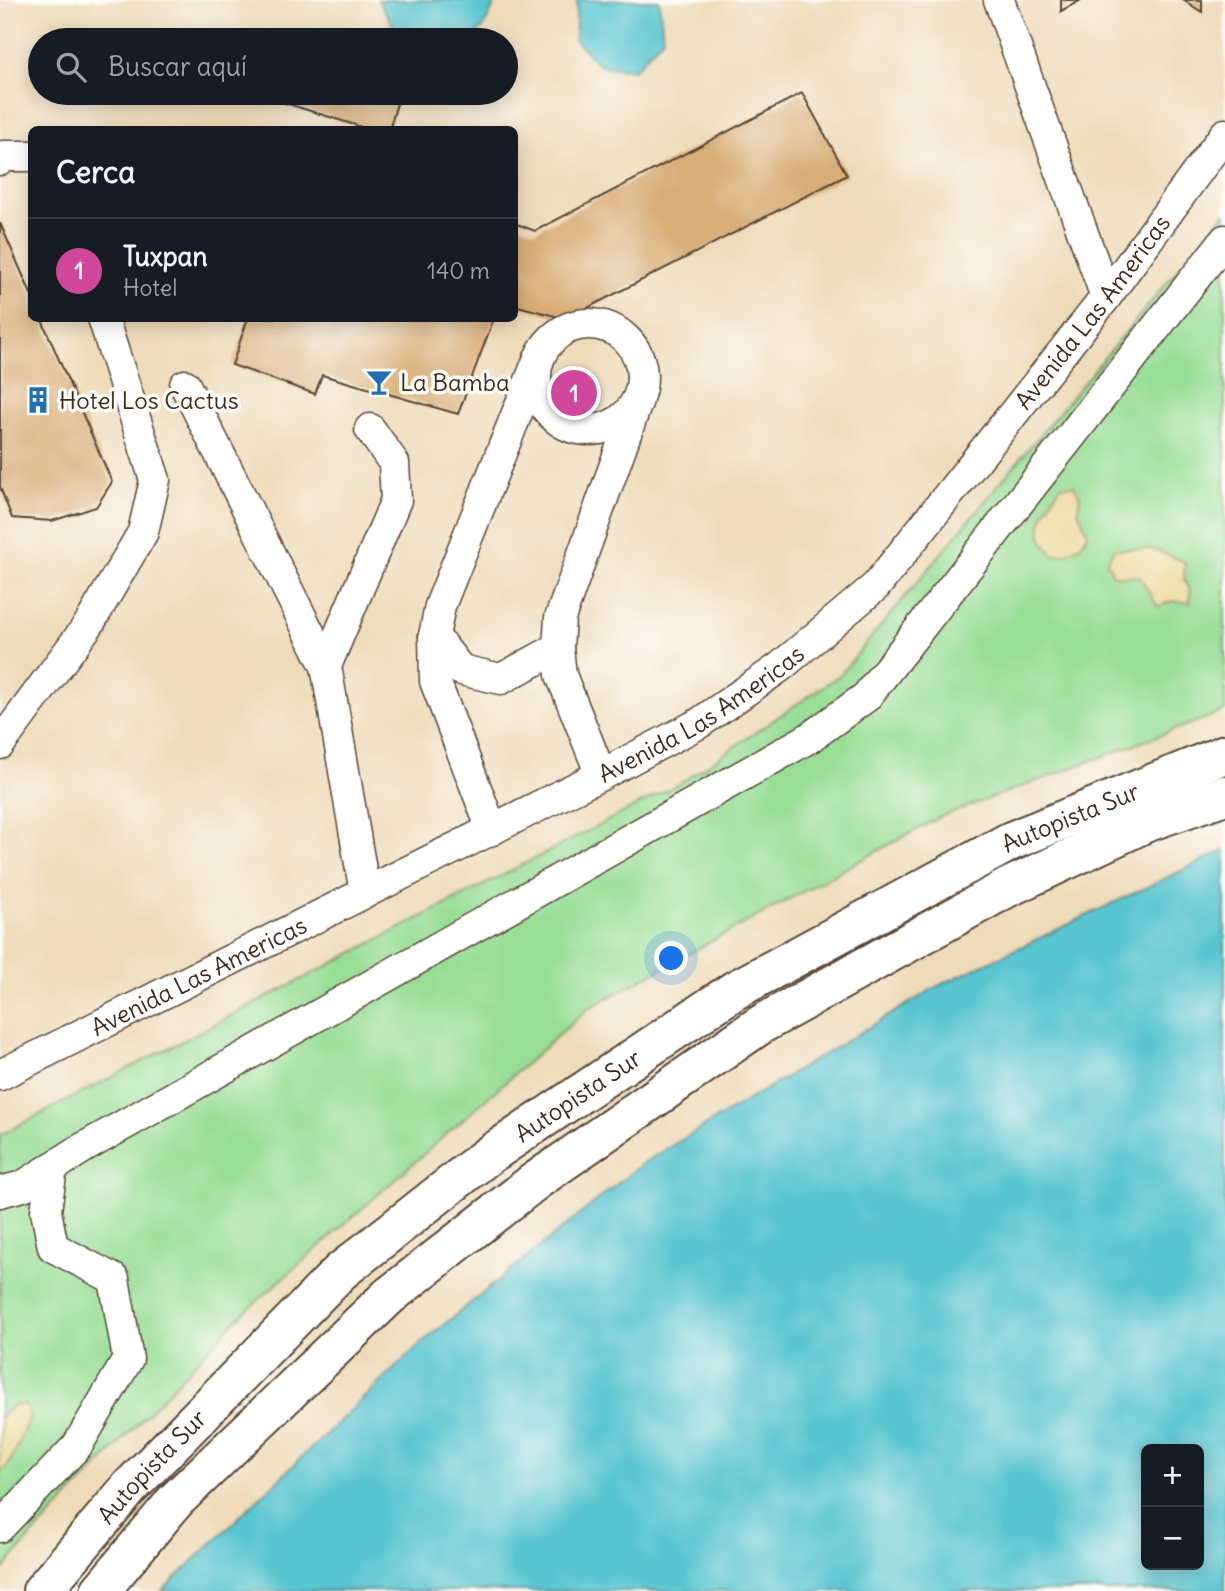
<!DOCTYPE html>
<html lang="es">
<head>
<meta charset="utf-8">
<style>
  body { margin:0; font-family:Delius,sans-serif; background:#20242c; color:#f1f3f6 }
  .controls { position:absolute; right:21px; bottom:21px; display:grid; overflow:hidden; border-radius:10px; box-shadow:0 4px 18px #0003 }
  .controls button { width:63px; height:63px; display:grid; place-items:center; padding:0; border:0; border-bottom:2px solid #363941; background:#171b24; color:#f1f3f6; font:35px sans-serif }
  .you { position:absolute; left:672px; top:959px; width:24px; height:24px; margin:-18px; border:5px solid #fff; border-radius:50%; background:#1a73e8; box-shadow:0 0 0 10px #1a73e833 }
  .badge { display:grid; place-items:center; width:46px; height:46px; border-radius:50%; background:#1f6fb2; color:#fff; font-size:23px; font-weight:700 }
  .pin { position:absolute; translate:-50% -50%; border:4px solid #fff; box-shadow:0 2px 7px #0006 }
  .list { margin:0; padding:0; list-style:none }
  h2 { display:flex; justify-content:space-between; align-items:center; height:91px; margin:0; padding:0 28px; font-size:30px }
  h2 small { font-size:23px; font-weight:400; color:#9ea1a6 }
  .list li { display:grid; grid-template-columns:46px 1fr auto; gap:21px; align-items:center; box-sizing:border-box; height:105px; padding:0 28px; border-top:2px solid #363941 }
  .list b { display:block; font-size:26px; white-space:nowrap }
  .list p { margin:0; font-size:23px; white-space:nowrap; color:#9ea1a6 }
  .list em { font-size:23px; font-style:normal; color:#9ea1a6 }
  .icon { flex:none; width:38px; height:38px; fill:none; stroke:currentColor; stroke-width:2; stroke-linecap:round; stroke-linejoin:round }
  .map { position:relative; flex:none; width:1225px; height:1591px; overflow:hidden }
  .search { position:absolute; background:#171b24; box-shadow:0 4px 18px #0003; left:28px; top:28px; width:490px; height:77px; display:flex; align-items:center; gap:18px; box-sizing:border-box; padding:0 24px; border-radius:38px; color:#9ea1a6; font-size:26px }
  .panel { position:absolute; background:#171b24; box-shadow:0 4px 18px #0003; left:28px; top:126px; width:490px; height:196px; border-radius:10px }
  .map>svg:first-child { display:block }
  .green { fill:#98de96; stroke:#6a845a; stroke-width:2 }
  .sand { fill:#eeda9e; stroke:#94825e; stroke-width:2 }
  .water { fill:#59c5d0; stroke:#4a7877; stroke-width:2; fill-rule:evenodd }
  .building { fill:#d9ad77 }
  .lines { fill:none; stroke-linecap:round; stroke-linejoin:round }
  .minor-casing { stroke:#564535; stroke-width:33 }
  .highway-casing { stroke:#564535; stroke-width:42 }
  .minor { stroke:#fff; stroke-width:30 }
  .highway { stroke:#fff; stroke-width:38 }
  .labels { text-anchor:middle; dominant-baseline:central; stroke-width:7; stroke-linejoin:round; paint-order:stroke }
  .street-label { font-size:24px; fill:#3b2a1e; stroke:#fdfcf7 }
  .poi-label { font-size:24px; fill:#3b2a1e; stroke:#fdfcf7; text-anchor:start }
</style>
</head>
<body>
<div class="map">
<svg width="1225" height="1591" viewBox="0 0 1225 1591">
  <rect width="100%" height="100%" fill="#fdfcf7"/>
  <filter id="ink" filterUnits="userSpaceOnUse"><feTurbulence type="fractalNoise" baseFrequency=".0143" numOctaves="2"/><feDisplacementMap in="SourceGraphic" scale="14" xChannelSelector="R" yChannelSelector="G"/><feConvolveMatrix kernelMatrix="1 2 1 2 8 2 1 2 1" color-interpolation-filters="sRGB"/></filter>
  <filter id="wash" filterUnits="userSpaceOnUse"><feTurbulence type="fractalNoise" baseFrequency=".00686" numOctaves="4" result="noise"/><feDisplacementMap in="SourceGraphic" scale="28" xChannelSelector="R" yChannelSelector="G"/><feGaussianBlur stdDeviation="1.57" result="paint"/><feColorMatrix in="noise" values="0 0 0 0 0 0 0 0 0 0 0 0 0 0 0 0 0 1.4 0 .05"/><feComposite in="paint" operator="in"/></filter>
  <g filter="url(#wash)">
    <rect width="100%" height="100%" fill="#efdbba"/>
    <!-- green -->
    <path class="green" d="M1225,213V711L940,817L589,1008L236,1320L27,1541L0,1573V1135L679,784L840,675Z"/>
    <!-- sand -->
    <path class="sand" d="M1074,485L1080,497L1078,510L1088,534C1080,549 1070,554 1054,555C1028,532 1045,509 1061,486Z
      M1114,549H1153L1185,562L1184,579L1190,590V603L1172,601L1158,607L1140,577L1113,575L1107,562Z
      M24,1404L30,1417C21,1433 13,1465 0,1473V1418L13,1406Z"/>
    <!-- water -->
    <path class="water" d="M378,0H495V3L483,28L469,40H407L398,33Z
      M577,0H659L663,38L634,70L600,66L575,40Z
      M1225,850V1591H162L419,1345L643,1163L938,986ZM1199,1449V1565H1146V1449Z"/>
    <g id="blocks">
      <!-- building -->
      <path class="building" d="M1061,0H1081L1061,11Z
        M1183,0H1202V12Z
        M253,93H384L399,97L389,130H371Z
        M802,93L847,175L566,319L514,305V223L535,231Z
        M0,223L32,296V318H41L112,482L96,507L52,521L12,518L0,487Z
        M248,318H494L458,414L322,375L315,394L232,365Z"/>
    </g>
  </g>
  <g filter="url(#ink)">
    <use href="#blocks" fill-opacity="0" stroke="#564535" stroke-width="2"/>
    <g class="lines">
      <defs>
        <g id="minor">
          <path d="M999,0L1106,297"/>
          <path d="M0,160L3,156H32"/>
          <circle cx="589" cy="377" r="53"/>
          <path d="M185,385L326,666"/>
          <path d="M434,636L461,670L501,679L558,648"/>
          <path d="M0,744L89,624L143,532L155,480L103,318"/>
          <path d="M601,775L561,675L558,648L560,618L638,400"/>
          <path d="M492,830L435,681L434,636L440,606L539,358"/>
          <path d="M365,893L326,666L396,500L394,463L370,429"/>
          <path id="s1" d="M0,1075L601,775L698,724L780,667L876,586L1106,297L1225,134"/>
          <path d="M0,1192L23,1186L83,1148L809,738L866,697L1225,240"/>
          <path d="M0,1527L77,1446L128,1359L114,1279L53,1247L46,1211L52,1168"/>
        </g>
        <g id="highway">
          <path id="s2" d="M42,1591L130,1487L340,1272L486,1157L735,990L1011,841L1225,754"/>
          <path d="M100,1591L176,1500L389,1296L534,1182L760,1025L1007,888L1145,823L1225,795"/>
        </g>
      </defs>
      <!-- minor casing -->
      <use href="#minor" class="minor-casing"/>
      <!-- highway casing -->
      <use href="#highway" class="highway-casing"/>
      <!-- minor -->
      <use href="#minor" class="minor"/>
      <!-- highway -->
      <use href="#highway" class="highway"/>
    </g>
  </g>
  <!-- icons -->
  <defs>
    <symbol id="bar-bare" viewBox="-9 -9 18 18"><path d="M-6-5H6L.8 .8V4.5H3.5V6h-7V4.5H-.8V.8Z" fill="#1f6fb2" stroke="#fdfcf7" stroke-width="2.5" paint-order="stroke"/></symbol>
    <symbol id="building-bare" viewBox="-9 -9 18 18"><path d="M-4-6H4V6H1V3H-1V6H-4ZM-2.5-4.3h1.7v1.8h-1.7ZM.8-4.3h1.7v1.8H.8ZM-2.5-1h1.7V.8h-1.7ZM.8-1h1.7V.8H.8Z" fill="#1f6fb2" stroke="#fdfcf7" stroke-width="2.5" paint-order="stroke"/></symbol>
  </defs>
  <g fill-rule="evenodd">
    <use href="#bar-bare" x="360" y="363" width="38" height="38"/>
    <use href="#building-bare" x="19" y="381" width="38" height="38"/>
  </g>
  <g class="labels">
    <!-- street labels -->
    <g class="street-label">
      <text stroke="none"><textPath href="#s1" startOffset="1356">Avenida Las Americas</textPath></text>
      <text stroke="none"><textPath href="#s1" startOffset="789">Avenida Las Americas</textPath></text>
      <text stroke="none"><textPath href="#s2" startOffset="1300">Autopista Sur</textPath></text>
      <text stroke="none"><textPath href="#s1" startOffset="222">Avenida Las Americas</textPath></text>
      <text stroke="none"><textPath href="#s2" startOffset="733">Autopista Sur</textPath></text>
      <text stroke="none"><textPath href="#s2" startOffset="166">Autopista Sur</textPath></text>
    </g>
    <!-- poi labels -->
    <g class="poi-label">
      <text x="400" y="382">La Bamba</text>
      <text x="59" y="400">Hotel Los Cactus</text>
    </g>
  </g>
</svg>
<div class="controls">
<button>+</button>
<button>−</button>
</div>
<div class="you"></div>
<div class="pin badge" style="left:574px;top:393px;background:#d1479c">1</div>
<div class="search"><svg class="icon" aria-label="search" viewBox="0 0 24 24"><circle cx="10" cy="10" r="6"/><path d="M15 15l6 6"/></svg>Buscar aquí</div>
<section class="panel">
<h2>Cerca<small></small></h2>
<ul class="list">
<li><span class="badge" style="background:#d1479c">1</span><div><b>Tuxpan</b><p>Hotel</p></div><em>140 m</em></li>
</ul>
</section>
</div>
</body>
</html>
